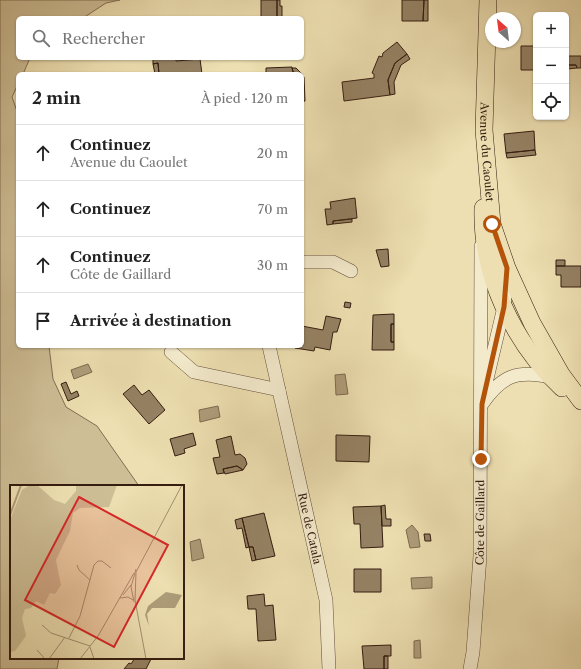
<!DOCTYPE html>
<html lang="fr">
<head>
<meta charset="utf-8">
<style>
  body { margin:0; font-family:"Libre Caslon Text",serif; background:#f2f2f2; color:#222 }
  .controls { position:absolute; right:12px; top:12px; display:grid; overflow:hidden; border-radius:6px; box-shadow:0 1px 3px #0004 }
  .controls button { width:36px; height:36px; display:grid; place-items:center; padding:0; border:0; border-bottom:1px solid #e0e0e0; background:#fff; color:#222; font:20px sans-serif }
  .compass { position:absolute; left:485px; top:12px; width:36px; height:36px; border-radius:50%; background:#fff; box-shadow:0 1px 3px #0004; rotate:332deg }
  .stop { position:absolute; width:12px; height:12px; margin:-9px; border:3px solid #b45309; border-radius:50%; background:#fff }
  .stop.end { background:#b45309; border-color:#fff; box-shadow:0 1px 4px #0008 }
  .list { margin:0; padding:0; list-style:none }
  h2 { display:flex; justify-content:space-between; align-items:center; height:52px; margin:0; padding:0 16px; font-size:17px }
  h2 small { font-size:13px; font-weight:400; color:#767676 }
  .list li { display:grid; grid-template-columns:26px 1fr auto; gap:12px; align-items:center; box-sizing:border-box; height:56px; padding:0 16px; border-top:1px solid #e0e0e0 }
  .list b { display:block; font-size:15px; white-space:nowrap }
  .list p { margin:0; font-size:13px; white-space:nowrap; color:#767676 }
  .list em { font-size:13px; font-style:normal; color:#767676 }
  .icon { flex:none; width:22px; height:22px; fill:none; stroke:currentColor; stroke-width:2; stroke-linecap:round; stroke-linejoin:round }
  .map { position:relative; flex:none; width:581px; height:669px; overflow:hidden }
  .search { position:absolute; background:#fff; box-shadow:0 1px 3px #0004; left:16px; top:16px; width:288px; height:44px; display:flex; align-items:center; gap:10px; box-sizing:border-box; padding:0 14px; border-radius:6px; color:#767676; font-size:15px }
  .panel { position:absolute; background:#fff; box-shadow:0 1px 3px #0004; left:16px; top:72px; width:288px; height:276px; border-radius:6px }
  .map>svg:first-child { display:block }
  .green { fill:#cebe96; stroke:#826e53 }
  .water { fill:#ae9d7a; stroke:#7e6a50 }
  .building { fill:#958264; stroke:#351d10 }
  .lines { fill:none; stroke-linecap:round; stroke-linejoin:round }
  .minor-casing { stroke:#634e38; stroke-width:14 }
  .major-casing { stroke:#351d10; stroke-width:18 }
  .minor { stroke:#f3eacc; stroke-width:13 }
  .major { stroke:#eddfb1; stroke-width:17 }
  .route { stroke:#b45309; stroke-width:5 }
  .labels { text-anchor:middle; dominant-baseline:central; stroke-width:3.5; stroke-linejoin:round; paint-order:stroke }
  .street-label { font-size:11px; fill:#351d10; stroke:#f3eacc }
  .inset-river { fill:none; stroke:#ae9d7a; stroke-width:2 }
  .inset-road { fill:none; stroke:#a39171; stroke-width:1 }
  .view { fill:#d62828; fill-opacity:0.15; stroke:#d62828; stroke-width:2 }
  .inset-edge { fill:none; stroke:#351d10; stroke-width:2 }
</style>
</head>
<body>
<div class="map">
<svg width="581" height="669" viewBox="0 0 581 669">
  <rect width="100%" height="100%" fill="#eddfb1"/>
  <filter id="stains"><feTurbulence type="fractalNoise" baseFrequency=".005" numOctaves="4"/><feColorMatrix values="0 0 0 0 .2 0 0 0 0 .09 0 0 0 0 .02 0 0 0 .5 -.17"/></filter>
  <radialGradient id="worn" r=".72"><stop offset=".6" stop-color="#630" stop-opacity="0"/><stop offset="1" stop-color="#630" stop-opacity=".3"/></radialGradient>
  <!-- green -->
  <path class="green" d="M0,0H120L106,3L83,18H18V58H30L23,74H18V84L12,97L18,114V346H49L53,379L66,407L97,426L139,486H11V658H59L57,669H0Z"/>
  <!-- water -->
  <path class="water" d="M88,364L92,372L74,379L71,370Z
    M345,374L348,394L336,395L335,375Z
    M218,406L220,417L200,422L199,410Z
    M412,525L418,532L420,547L410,548L406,530Z
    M200,539L204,558L192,561L190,542Z
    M432,577V588L412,589L411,578Z
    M420,640L421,658H414V641Z"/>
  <!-- building -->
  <path class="building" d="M261,0H277V18H261Z
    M277,0H280V6H282V18H277Z
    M402,0H424L423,21H402Z
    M424,0H428V21H423Z
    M397,42L407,54L395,63L388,80L390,95L344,101L342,82L374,78V74L372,73L379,56L382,57L383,53Z
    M521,46H536V70H521Z
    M407,54L410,59L401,65L394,82L395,94L390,95L388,80L395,63Z
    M566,56H581V68H577L576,65H567L566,69Z
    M153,58H176V61L200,59L202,74H159L158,63L153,64Z
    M158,63L159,74H155L153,64Z
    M567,65H576L577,68L567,69Z
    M292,67L293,72L298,74H266V68Z
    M292,68H296L302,74L303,78L302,74L293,72Z
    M304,77L305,101L302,102V78Z
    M534,131L535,150L506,153L504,134Z
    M535,150L536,155L507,158L506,153Z
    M355,198L357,218L333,221V224L327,225L325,209H331L330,202Z
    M352,219V222L333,224V221Z
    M388,249L389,266L381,267L376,250Z
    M556,260H565V266H556Z
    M556,266H581V287H561V275H556Z
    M345,302L351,303L350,308L344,307Z
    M394,314V324H391V342H394V350H372L373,315Z
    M326,316L341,319L337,332H333L330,350L315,347L314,351L295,348L296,346H302V326L323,330Z
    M391,324H394V342H391Z
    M66,382L71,394L77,391L79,396L68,401L61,384Z
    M134,385L142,395L149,390L165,410L149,424L123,394Z
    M193,433L196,445L184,449L185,453L175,456L170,439Z
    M336,435L370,436L369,462L336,461Z
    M231,436L235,455L240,454L245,458L247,464L243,470L237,466L223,469L224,473L217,474L213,458L220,457L216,440Z
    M237,466L243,470L225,474L223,469Z
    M385,505L386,519H391V526H382L381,506Z
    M381,506L383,547L361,548L360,524H354L353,507Z
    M264,513L275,556L256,560L253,547H249L242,518Z
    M242,518L249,547L246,548L242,528L237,529L235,520Z
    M424,534H430L431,541H425Z
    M249,547H253L256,560L252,561Z
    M354,569H381V592H354Z
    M264,594L265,606L273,605L276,640L258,641L256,609H248L247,596Z
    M391,645V656H384V669H364L362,646Z
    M384,656H388V669H384Z
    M135,658H149L151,659L146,669H124L129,663L131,664Z"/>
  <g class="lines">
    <defs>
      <g id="minor">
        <path d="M302,262H333L351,271"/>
        <path id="s1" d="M269,346L326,600L329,669"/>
        <path d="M171,352L194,372L279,390"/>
        <path d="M486,383L504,307L507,268"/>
        <path d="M482,404C502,375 517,370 551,377"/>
        <path id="s2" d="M470,669L473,652L480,556L481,246"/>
      </g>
      <g id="major">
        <path id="s3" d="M488,0L484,130L492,224L507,268L532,323L561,374L581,401"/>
        <path d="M483,208C481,274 513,343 562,388"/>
      </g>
    </defs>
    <!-- minor casing -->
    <use href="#minor" class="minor-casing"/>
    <!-- major casing -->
    <use href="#major" class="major-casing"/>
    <!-- minor -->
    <use href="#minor" class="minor"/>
    <!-- major -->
    <use href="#major" class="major"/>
  </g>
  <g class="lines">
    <!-- route -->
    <path class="route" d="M481,459L482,404L504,307L507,268L492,224"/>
  </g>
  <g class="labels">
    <!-- street labels -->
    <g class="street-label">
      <text stroke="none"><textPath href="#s3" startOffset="152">Avenue du Caoulet</textPath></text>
      <text stroke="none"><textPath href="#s2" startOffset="147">Côte de Gaillard</textPath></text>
      <text stroke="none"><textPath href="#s1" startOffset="187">Rue de Catala</textPath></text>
    </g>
  </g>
  <!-- overview -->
  <g transform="translate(10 485)">
    <rect width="174" height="174" fill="#eddfb1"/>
    <path d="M20,0H27L44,15L55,19L66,6V0H107L99,22L70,23L63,28L60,46L46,75L51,100L45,109L40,108L34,120L26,116L21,123L15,124L12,133L16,151L5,166L0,167V35L12,5Z" fill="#cebe96"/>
    <path d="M156,107L172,110L165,123H142L137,129L139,141L135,130L138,121Z" fill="#ae9d7a"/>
    <path class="inset-river" d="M0,30L11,0"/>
    <path class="inset-road" d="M67,80L69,85L80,95M113,110L121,100M110,113L118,112L123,115M124,117L121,102L126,84M32,140L41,148L80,161M59,153L70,131L84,80L88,76H92L101,83M80,162L84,174M27,165L35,174M39,174L55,152M70,174L88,151L124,88M136,174L125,115L126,87L172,0"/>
    <path class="view" d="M69,12L158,60L104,162L15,115Z"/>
    <rect width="174" height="174" class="inset-edge"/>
  </g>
  <rect width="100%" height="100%" filter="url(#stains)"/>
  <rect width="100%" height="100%" fill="url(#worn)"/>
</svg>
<div class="controls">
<button>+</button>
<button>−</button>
<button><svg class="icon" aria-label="locate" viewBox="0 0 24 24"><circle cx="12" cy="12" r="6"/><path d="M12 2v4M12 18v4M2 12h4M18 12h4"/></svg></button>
</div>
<svg class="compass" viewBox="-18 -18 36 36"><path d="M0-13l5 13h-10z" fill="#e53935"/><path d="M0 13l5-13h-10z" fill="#767676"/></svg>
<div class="stop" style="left:492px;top:224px"></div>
<div class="stop end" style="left:481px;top:459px"></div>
<div class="search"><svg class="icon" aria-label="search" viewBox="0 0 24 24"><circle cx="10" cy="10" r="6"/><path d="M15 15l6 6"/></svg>Rechercher</div>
<section class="panel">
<h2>2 min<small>À pied · 120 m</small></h2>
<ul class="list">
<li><svg class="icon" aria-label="ahead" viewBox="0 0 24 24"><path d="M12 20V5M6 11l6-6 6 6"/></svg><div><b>Continuez</b><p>Avenue du Caoulet</p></div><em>20 m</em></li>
<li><svg class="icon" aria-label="ahead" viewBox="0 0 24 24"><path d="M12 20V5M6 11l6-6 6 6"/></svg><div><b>Continuez</b></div><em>70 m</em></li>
<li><svg class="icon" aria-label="ahead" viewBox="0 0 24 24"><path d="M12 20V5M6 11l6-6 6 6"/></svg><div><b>Continuez</b><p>Côte de Gaillard</p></div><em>30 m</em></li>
<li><svg class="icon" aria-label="arrive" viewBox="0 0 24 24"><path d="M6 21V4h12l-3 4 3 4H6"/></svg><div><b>Arrivée à destination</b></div></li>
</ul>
</section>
</div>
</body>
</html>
